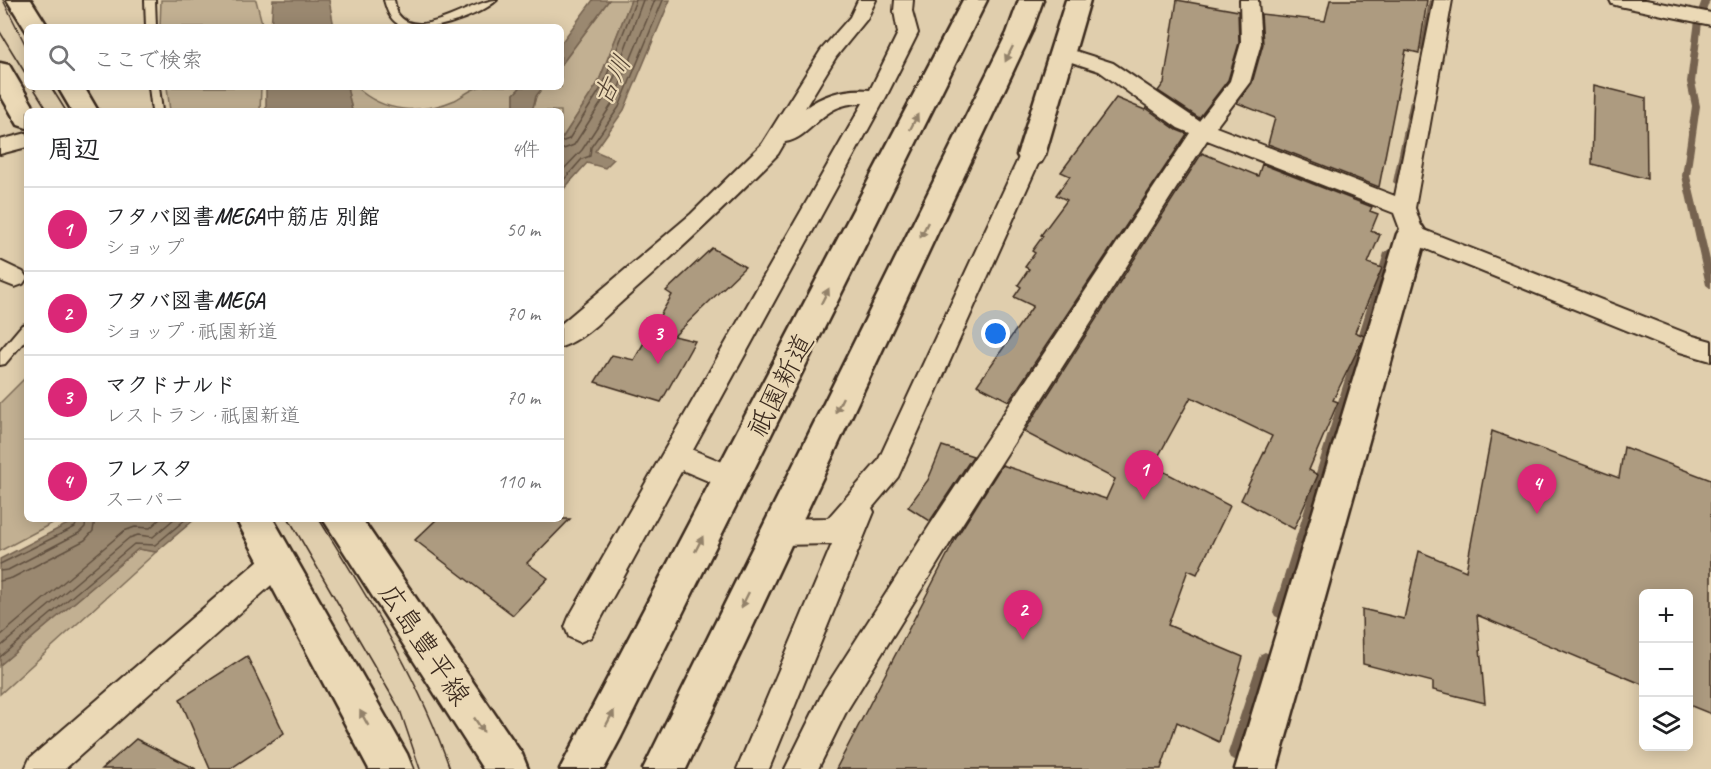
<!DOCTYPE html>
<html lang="ja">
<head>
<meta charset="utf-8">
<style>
  body { margin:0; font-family:Caveat,"Klee One",sans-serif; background:#f6f6f6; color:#202124 }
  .controls { position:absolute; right:18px; bottom:18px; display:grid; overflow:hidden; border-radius:9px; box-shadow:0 3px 15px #0003 }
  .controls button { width:54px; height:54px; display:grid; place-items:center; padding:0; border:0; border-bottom:2px solid #e0e0e0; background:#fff; color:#202124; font:30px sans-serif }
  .you { position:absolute; left:996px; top:334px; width:21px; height:21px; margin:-15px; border:4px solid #fff; border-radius:50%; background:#1a73e8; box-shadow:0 0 0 9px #1a73e833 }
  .badge { display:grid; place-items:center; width:39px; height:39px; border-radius:50%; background:#db2777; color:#fff; font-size:20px; font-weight:700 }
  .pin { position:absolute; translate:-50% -50px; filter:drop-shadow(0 2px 3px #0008) }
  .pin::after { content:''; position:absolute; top:32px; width:21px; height:18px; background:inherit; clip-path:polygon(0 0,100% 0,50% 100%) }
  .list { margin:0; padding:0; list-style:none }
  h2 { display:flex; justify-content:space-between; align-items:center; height:78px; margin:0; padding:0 24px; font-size:26px }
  h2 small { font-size:20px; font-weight:400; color:#757577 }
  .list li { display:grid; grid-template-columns:39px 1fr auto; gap:18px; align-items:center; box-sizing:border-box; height:84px; padding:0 24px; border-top:2px solid #e0e0e0 }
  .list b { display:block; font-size:22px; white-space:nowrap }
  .list p { margin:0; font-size:20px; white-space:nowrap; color:#757577 }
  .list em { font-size:20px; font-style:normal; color:#757577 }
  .icon { flex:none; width:33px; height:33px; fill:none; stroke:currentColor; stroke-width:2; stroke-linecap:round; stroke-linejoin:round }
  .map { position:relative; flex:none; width:1711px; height:769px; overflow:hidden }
  .search { position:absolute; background:#fff; box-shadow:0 3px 15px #0003; left:24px; top:24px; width:540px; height:66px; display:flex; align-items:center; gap:15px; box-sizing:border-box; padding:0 21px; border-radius:9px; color:#757577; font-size:22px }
  .panel { position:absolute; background:#fff; box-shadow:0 3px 15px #0003; left:24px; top:108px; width:540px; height:414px; border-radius:9px }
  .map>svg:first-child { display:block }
  .green { fill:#c2b092; stroke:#7e6d58; stroke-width:1.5 }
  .water { fill:#9a8870; stroke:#74624f; stroke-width:1.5 }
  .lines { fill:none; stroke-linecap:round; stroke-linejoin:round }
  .shore { stroke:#61503f; stroke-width:1.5 }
  .stream { fill:#74624f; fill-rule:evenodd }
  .building { fill:#ad9b80; stroke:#3b2a1e; stroke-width:1.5 }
  .lane-casing { stroke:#3b2a1e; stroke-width:4 }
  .street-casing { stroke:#3b2a1e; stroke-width:4 }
  .secondary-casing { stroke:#3b2a1e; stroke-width:5 }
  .primary-casing { stroke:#3b2a1e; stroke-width:5 }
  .highway-casing { stroke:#3b2a1e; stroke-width:5 }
  .lane { fill:#ebd9b6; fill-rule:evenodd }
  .street { fill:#ebd9b6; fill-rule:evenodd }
  .secondary { fill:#ebd9b6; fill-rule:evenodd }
  .primary { fill:#ebd9b6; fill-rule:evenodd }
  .highway { fill:#ebd9b6; fill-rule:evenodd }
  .tram { stroke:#3b2a1e; stroke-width:1.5 }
  .oneway { fill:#93826a }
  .labels { text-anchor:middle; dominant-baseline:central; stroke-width:4.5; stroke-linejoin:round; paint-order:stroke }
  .far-water-label { font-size:26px; font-style:italic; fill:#534232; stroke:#ebd9b6 }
  .street-label { font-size:28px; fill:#3b2a1e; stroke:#ebd9b6 }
</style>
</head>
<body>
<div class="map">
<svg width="1711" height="769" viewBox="0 0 1711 769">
  <rect width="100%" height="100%" fill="#e0cead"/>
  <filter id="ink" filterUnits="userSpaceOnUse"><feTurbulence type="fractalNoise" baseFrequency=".0167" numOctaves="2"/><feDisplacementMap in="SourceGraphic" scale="12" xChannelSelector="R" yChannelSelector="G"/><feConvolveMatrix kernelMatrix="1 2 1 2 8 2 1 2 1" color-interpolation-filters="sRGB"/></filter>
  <g filter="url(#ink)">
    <!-- green -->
    <path class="green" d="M161,0H256L263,27H160Z
      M609,0H631L598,83L561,140V111H532L536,96L543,87H561V65Z
      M167,87H261L260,111H170Z
      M347,87H356C384,113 420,115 455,100C463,96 471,89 479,87C491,84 508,87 521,87L514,94V111H352Z
      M27,376V519H60L0,551V403Z
      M138,549L156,552L0,694V665Z"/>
    <!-- water -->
    <path class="water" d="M273,0H329L334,27H271Z
      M593,0H609L561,65V43Z
      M631,0H670L624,110L595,151L614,159L605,168L587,163L561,192V140L598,83Z
      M266,87H347L352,111H266Z
      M521,87H543L536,96L532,111H514V94Z
      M77,519H195L156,552L138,549L0,665V559Z"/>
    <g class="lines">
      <!-- shore -->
      <path class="shore" d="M561,142L569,139L603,85L636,0
        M561,150L574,145L610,89L643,0
        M561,172L582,150L612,104L655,0
        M561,183L582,159L590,156L591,147L619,107L663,0
        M0,564L75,527L78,519
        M0,571L8,570L79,533L85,527L86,519
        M0,581L12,578L85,540L93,531L95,519
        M0,636L124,531L135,527L150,528L160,519
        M0,647L129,538L138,535L153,537L174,519
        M0,657L134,544L155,545L186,519"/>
      <!-- stream -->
      <path class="stream" d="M1429,0H1437L1428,50L1424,53L1420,50Z
        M1702,0H1710L1706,11L1702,13L1698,11Z
        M1695,20H1698L1702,22L1695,82L1700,106L1690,176L1711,264V289L1706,285L1682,176L1692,106L1687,82Z
        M1414,98L1418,101L1401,182L1397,185L1393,182L1410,101Z
        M1389,249L1394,253L1285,612L1283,616L1279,618L1275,616L1273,612L1384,253Z
        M1265,652L1269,654L1271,658L1242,753L1240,758L1235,760L1230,758L1228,753L1259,658L1261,654Z"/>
    </g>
    <!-- building -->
    <path class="building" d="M1177,0L1238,11L1239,43L1228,80L1199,118L1158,91L1164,83Z
      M1330,0H1427L1419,53L1406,50L1379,187L1268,144L1275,118L1237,103L1252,83L1263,44L1261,14L1325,21Z
      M1594,85L1646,98L1647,179L1592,164Z
      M1116,98L1145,110L1146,108L1177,130L1187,134L1009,401L977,385L1033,306L1014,297L1021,287L1018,285L1029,269L1025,267L1035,253L1032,251L1043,236L1041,235L1067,200L1056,195L1070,176L1061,172Z
      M1202,153L1258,176L1262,164L1372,207L1370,211L1378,214L1371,231L1380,235L1368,263L1382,268L1355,332L1364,336L1362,341L1333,400L1338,402L1309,470L1318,475L1294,529L1241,500L1272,436L1191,397L1153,466L1230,506L1197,574L1188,570L1168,625L1243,657L1219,742L1177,722L1161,769H836L956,538L1002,465L1106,499L1115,479L1024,432Z
      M712,248L745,267L674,336L695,341L661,402L595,382L612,355L634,360L672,295L666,291Z
      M1492,431L1619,478L1624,447L1711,480V714L1689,705V594H1644V685L1477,615L1485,703L1433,690V682L1363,664L1362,609L1404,619L1419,551L1466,571Z
      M942,446L973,456L930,521L908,507L928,480Z
      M437,519H570L527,563L548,578L513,615L415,540Z
      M247,656L284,733L230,769H210L180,699Z
      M136,739L196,769H102Z"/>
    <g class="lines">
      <defs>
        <path id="lane" d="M145,0H155L156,27H146Z
          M384,0H394C395,4 396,10 398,14C419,43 472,0 497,0C480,16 420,38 398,24C389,18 387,10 384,0Z
          M149,87H159L162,111H152Z
          M27,324V338L5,364L0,365V351L22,325Z"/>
        <path id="street" d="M858,0H876L867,19L836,57L805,108C824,94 846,88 870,90L898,33L894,11L895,0H913L912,11L918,33L886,97L693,450L742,470L746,479L742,488L732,491L682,470L591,637L580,642L569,637L565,627L569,617L863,103C820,102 813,138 785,142L778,154C729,204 679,251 627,297C607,314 586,339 561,347V324L691,214L762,144L821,50L850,17Z
          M1240,0H1258L1261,43L1250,82L1216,127L1395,196L1434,0H1452L1415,208L1422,229L1693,336L1711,341V361L1680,352L1404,240L1394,213L1207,140L950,543L846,712L818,769H785L824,690L930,525L1190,133L1178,128L1099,71L1056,57L1053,53L1056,49L1063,47L1113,63L1199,121L1230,81L1241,43Z
          M1610,0H1646L1711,13V25L1619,6L1612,4Z
          M27,133V147L0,154V140Z
          M1031,148L1039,150L1042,155L898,477L872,508L874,512L769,769H737L832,544L778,545L768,541L764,532L768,523L778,519L828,518L878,461L1020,155L1023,150Z
          M0,261L23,272L27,278L23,284L15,287L0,281Z
          M277,549L287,553L291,562L287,571L65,769H25L30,758L267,553Z"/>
        <path id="secondary" d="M1066,0H1090L1045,155L1041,162L1031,165L1021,162L1017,155Z
          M1412,223L1422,226L1427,234L1277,769H1235L1397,234L1402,226Z"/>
        <path id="primary" d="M7,0H31L48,27H27V32Z
          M0,63L9,65L36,111H27V128L18,125L0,94Z
          M58,87H84L98,111H72Z
          M236,519H273L407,754L413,769H369Z
          M323,519H362L522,754L528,769H483Z"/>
        <path id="highway" d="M963,0H987L621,737L604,769H560Z
          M1019,0H1043L1031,33L686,769H643L1007,33Z"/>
      </defs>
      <!-- lane casing -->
      <use href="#lane" class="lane-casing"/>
      <!-- street casing -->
      <use href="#street" class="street-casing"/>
      <!-- secondary casing -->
      <use href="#secondary" class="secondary-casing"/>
      <!-- primary casing -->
      <use href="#primary" class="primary-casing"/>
      <!-- highway casing -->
      <use href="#highway" class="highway-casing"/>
      <!-- lane -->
      <use href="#lane" class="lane"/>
      <!-- street -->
      <use href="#street" class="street"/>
      <!-- secondary -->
      <use href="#secondary" class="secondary"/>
      <!-- primary -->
      <use href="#primary" class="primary"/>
      <!-- highway -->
      <use href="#highway" class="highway"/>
      <!-- tram -->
      <path class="tram" d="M3,0L27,48
        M0,32L27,76
        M33,87L48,111
        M51,87L66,111
        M289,519L400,710L420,769
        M319,519C369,600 419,678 450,769"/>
    </g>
    <!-- one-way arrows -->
    <defs><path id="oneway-solid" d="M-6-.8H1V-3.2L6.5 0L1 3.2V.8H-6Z" transform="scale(1.5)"/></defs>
    <g class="oneway">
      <use href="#oneway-solid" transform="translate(1009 54) rotate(116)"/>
      <use href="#oneway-solid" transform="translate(914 122) rotate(-63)"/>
      <use href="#oneway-solid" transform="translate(924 230) rotate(116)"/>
      <use href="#oneway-solid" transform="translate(825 296) rotate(-63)"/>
      <use href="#oneway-solid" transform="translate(839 405) rotate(116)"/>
      <use href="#oneway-solid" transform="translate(699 544) rotate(-63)"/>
      <use href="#oneway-solid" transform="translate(745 600) rotate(116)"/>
      <use href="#oneway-solid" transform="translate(364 718) rotate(-119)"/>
      <use href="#oneway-solid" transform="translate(610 718) rotate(-62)"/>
      <use href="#oneway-solid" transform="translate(479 725) rotate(56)"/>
    </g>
  </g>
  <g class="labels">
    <!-- far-water labels -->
    <g class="far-water-label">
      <text transform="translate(612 80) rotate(-63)">古川</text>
    </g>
    <!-- street labels -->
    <g class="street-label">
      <text transform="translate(780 385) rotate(-63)">祇園新道</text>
      <text transform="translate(425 644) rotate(56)">広島豊平線</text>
    </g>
  </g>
</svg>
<div class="controls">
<button>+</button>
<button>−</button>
<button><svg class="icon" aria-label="layers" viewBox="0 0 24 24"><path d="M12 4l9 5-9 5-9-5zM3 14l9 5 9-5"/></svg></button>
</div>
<div class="you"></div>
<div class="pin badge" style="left:1144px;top:500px">1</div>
<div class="pin badge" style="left:1023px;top:640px">2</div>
<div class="pin badge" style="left:658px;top:364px">3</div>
<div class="pin badge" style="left:1537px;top:514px">4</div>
<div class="search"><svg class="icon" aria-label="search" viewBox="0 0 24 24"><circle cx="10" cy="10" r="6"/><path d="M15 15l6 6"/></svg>ここで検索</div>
<section class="panel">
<h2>周辺<small>4件</small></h2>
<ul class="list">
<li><span class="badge">1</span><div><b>フタバ図書MEGA中筋店 別館</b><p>ショップ</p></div><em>50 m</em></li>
<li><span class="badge">2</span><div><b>フタバ図書MEGA</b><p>ショップ · 祇園新道</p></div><em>70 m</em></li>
<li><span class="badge">3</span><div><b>マクドナルド</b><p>レストラン · 祇園新道</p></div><em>70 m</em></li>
<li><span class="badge">4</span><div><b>フレスタ</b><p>スーパー</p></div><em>110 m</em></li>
</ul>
</section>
</div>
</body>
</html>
